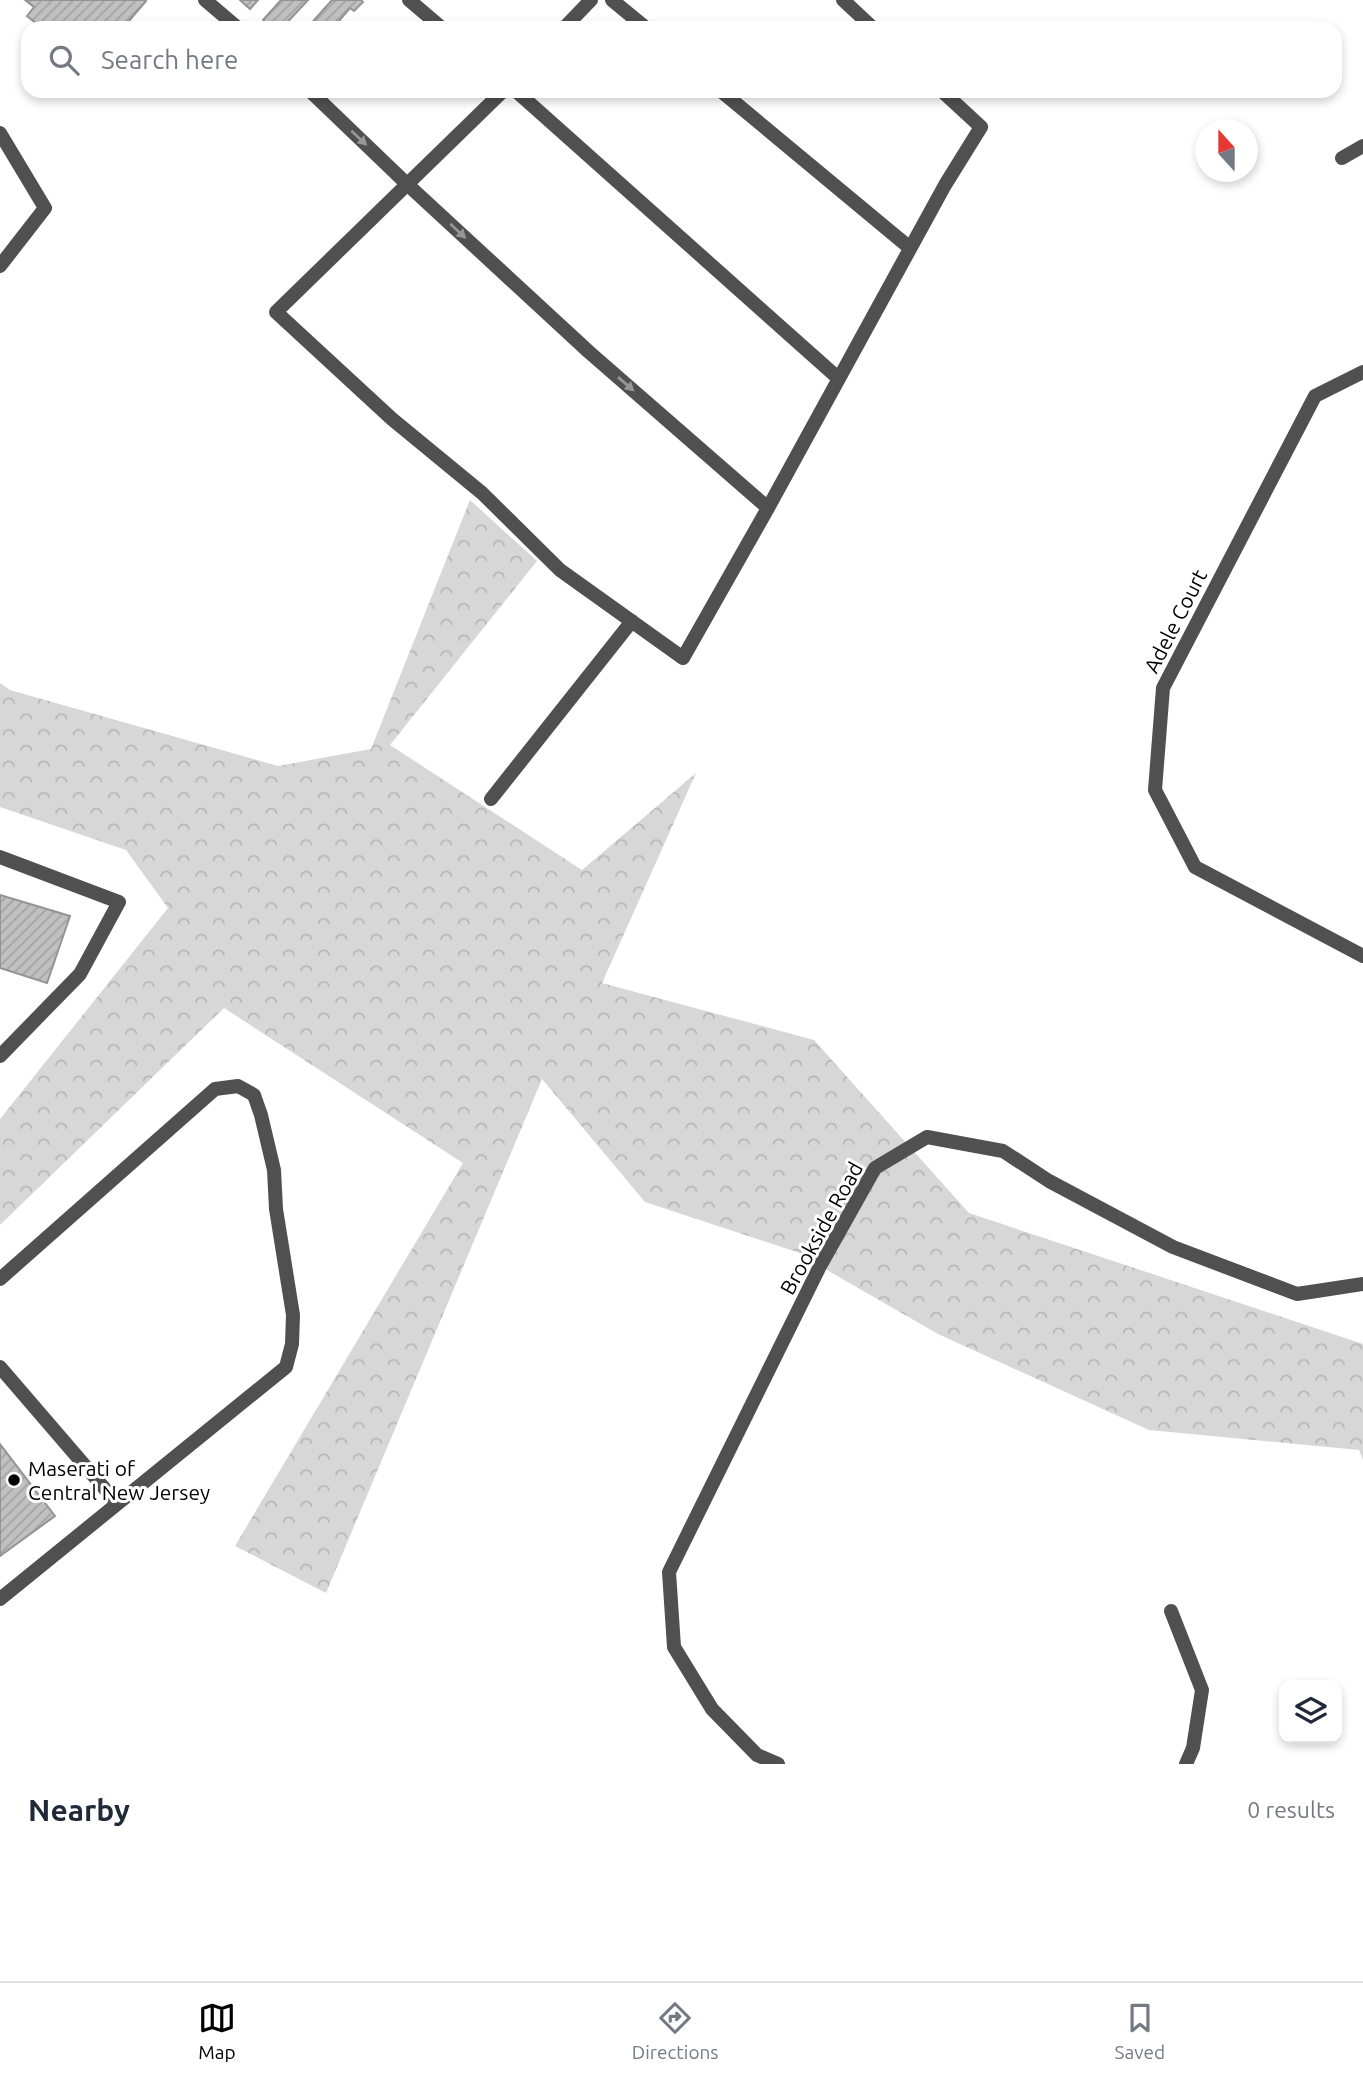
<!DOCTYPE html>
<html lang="en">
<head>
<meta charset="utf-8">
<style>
  body { margin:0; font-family:Ubuntu,sans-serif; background:#f6f6f7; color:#1f2937 }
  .controls { position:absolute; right:21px; bottom:21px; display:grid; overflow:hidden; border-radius:14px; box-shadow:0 4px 10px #0003 }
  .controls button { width:63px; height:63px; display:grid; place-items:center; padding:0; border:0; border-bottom:2px solid #e0e1e3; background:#fff; color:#1f2937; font:35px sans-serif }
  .compass { position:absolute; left:1195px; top:119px; width:63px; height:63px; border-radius:50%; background:#fff; box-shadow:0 4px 10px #0003; rotate:339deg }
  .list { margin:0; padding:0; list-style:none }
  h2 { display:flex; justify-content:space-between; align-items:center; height:91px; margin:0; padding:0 28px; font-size:30px }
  h2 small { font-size:23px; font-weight:400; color:#747a83 }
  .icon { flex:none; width:38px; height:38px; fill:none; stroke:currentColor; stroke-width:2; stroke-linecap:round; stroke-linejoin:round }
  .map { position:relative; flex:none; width:1363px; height:1764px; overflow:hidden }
  .search { position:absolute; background:#fff; box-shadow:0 4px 10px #0003; left:21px; right:21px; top:21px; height:77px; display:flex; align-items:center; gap:18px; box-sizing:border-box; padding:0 24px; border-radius:21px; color:#747a83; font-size:26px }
  .sheet { height:217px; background:#fff }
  nav { display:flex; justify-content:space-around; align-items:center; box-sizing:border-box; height:98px; border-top:2px solid #e0e1e3; background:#fff; font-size:19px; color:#747a83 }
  nav a { display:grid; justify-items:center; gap:4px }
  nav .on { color:#000 }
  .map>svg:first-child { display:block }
  .forest { fill:url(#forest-crowns) }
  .building { fill:url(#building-hatch); stroke:#949494; stroke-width:2 }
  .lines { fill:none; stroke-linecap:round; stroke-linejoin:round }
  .lane { stroke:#505050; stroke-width:14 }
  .street { stroke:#505050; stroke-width:14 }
  .oneway { fill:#969696 }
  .poi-dot { fill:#000; stroke:#fff; stroke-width:2.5 }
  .labels { text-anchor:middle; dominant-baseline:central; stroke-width:6; stroke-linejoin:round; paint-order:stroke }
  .street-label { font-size:21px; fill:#000; stroke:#fff }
  .poi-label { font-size:21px; fill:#000; stroke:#fff; text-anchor:start }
</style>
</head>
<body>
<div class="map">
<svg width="1363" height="1764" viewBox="0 0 1363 1764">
  <defs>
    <pattern id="forest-crowns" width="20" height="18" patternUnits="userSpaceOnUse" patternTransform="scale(1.75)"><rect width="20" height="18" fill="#d7d7d7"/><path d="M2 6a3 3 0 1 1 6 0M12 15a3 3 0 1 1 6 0" fill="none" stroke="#b7b7b7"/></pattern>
    <pattern id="building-hatch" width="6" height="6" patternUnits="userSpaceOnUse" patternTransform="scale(1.75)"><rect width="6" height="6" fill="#c0c0c0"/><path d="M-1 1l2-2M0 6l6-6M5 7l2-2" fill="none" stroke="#a3a3a3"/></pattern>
  </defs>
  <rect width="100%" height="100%" fill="#fff"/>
  <!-- forest -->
  <path class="forest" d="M470,500L537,561L390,745L582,870L696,773L602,983L814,1040L969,1213L1363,1344V1460L1359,1450L1149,1430L938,1334L820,1266L800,1253L645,1202L542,1079L326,1593L235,1546L463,1163L224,1008L0,1225V1119L168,908L126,850L0,807V683L10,690L278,766L371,749Z"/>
  <!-- building -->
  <path class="building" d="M25,0H144L146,1L123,28H42L27,16L34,7Z
    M240,0H258L250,9Z
    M281,0H308L282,28H271L263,20Z
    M332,0H361L363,2L354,11L350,8L333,28H307Z
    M0,895L70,916L47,983L0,968Z
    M0,1444L55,1516L0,1556Z"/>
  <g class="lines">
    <!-- lane -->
    <path class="lane" d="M205,0L238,28
      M409,0L442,28
      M612,0L646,28
      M843,0L873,28
      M564,28L591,0
      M310,91L408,185L589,352L768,508
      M503,91L276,312L392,419L482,493L560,570L683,658L768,508L945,185L981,127L942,91
      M516,91L838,378
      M721,91L910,248
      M0,133L45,208L0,266
      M1342,158L1363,146
      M491,799L632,621
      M0,857L119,902L80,974L0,1056
      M0,1279L215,1089L238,1086L254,1095L261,1115L274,1170L276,1209L293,1315L292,1344L286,1367L0,1599
      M0,1367L117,1503"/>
    <!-- street -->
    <path class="street" d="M1363,372L1315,396L1163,688L1155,790L1195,867L1363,956
      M1171,1611L1202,1690L1193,1748L1186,1764
      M778,1764L757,1755L712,1709L674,1647L669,1572L820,1266L875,1168L927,1137L1003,1151L1049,1181L1173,1247L1297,1294L1363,1284"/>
  </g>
  <!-- one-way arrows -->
  <defs><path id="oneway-solid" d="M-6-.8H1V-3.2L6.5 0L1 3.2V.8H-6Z" transform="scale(1.75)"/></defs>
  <g class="oneway">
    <use href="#oneway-solid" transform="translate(359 138) rotate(43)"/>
    <use href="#oneway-solid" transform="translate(458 231) rotate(43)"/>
    <use href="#oneway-solid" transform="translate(626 384) rotate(41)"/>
  </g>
  <!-- markers -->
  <circle class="poi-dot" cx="14" cy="1480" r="7"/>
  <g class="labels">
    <!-- street labels -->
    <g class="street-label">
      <text transform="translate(1175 621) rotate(-63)">Adele Court</text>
      <text transform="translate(821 1228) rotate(-61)">Brookside Road</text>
    </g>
    <!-- poi labels -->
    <g class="poi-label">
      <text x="28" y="1468">Maserati of<tspan x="28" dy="24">Central New Jersey</tspan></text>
    </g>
  </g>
</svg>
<div class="controls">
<button><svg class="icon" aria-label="layers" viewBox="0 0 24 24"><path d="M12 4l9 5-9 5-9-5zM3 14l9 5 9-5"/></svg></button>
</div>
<svg class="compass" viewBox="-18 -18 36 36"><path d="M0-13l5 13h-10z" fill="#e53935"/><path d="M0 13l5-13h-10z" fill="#747a83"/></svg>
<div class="search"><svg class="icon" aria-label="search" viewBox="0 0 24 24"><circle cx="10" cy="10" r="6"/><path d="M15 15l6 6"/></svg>Search here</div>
</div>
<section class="sheet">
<h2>Nearby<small>0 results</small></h2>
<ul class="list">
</ul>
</section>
<nav>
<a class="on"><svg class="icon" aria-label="map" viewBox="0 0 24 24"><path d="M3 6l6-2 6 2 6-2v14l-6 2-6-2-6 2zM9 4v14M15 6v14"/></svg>Map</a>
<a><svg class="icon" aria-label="directions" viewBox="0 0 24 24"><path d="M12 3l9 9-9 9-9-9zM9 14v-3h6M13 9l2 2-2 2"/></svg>Directions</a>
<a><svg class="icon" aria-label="saved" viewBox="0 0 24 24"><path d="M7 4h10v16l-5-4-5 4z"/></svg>Saved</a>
</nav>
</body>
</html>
